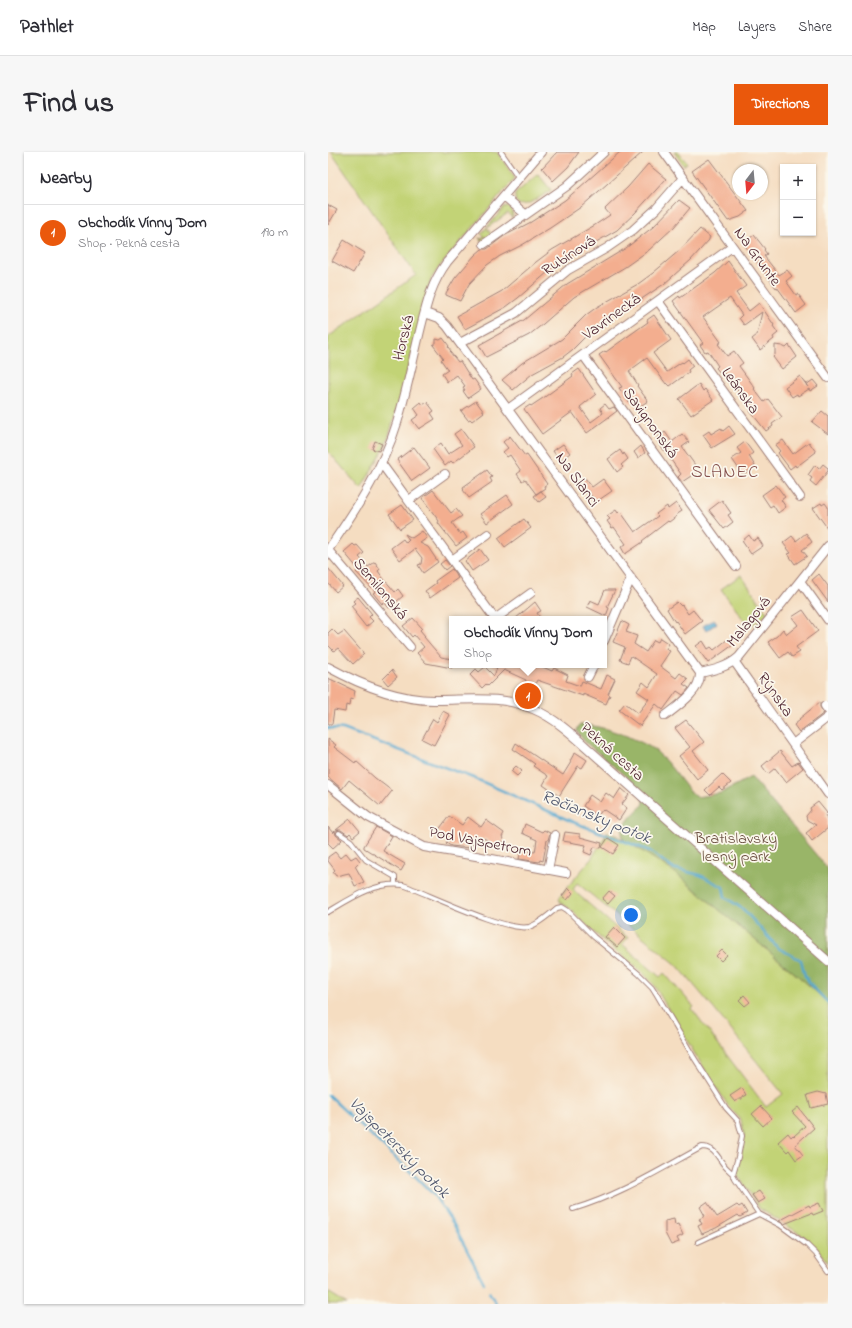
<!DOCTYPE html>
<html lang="en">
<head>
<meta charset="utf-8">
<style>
  body { margin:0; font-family:"Indie Flower",sans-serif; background:#f7f7f7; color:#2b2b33 }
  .controls { position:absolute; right:12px; top:12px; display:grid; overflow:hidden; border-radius:0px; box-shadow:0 1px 3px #0004 }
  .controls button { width:36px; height:36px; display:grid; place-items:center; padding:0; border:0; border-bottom:1px solid #e1e1e2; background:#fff; color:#2b2b33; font:20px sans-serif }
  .compass { position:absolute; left:404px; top:12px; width:36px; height:36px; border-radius:50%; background:#fff; box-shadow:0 1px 3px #0004; rotate:196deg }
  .you { position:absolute; left:303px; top:763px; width:14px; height:14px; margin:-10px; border:3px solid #fff; border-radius:50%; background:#1a73e8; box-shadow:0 0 0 6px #1a73e833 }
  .badge { display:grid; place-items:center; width:26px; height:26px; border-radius:50%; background:#ea580c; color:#fff; font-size:13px; font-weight:700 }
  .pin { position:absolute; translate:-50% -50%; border:2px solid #fff; box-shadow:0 1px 4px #0006 }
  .popup { position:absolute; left:121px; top:464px; width:158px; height:52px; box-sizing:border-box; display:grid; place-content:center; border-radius:0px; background:#fff; filter:drop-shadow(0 1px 3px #0005); font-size:13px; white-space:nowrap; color:#7c7c81 }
  .popup b { font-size:15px; color:#2b2b33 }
  .popup::after { content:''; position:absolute; left:50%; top:100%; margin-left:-8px; border:8px solid transparent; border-top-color:#fff }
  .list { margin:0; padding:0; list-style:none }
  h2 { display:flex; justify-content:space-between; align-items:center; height:52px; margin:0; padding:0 16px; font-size:17px }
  h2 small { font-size:13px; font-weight:400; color:#7c7c81 }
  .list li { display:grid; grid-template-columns:26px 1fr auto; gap:12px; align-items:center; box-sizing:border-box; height:56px; padding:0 16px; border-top:1px solid #e1e1e2 }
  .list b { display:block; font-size:15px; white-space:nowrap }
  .list p { margin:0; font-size:13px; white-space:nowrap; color:#7c7c81 }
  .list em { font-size:13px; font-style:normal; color:#7c7c81 }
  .map { position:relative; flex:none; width:500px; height:1152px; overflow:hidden; border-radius:0px }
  header { display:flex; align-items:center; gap:24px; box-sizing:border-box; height:56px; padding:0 20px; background:#fff; border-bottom:1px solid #e1e1e2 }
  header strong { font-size:19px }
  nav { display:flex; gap:22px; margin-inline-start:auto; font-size:14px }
  .intro { display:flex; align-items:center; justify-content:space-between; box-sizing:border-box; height:96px; padding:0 24px }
  h1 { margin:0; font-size:28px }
  .button { padding:10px 18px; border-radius:0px; background:#ea580c; color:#fff; font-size:14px; font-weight:700 }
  main { display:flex; gap:24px; padding:0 24px }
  aside { flex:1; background:#fff; border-radius:0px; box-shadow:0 1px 3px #0004 }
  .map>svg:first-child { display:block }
  .green { fill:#c2d376; stroke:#867950; fill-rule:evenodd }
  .forest { fill:#99b567; stroke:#726a49 }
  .water { fill:#53a7cf; stroke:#4e637d }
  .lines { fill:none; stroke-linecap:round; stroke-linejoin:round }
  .stream { stroke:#53a7cf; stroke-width:2.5 }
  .building { fill:#f3ae8f }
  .service-casing { stroke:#a07e76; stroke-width:6 }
  .minor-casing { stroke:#a07e76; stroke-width:10 }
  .service { stroke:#fff; stroke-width:4 }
  .minor { stroke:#fff; stroke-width:8 }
  .labels { text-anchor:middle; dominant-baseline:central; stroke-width:3.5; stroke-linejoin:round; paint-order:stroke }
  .street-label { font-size:16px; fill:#4a1f2b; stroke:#fbf7ec }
  .park-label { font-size:16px; fill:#684c3e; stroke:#fbf7ec }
  .water-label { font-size:17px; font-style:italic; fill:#4e556d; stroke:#fbf7ec }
  .quarter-label { font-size:18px; letter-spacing:1px; fill:#85514e; stroke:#fbf7ec }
</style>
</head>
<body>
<header>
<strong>Pathlet</strong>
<nav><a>Map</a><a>Layers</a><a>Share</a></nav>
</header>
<div class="intro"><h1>Find us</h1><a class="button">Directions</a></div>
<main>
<aside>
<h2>Nearby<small></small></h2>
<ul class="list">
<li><span class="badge">1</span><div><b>Obchodík Vínny Dom</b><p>Shop · Pekná cesta</p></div><em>190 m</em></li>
</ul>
</aside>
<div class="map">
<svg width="500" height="1152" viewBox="0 0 500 1152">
  <rect width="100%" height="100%" fill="#fbf7ec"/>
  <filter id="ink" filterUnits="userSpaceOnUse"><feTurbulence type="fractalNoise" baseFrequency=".025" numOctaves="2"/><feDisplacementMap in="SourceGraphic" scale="8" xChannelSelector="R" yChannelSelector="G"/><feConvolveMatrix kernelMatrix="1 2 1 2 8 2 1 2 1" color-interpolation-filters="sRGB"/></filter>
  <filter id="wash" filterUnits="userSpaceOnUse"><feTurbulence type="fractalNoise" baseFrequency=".012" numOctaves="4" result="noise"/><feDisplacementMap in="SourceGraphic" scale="16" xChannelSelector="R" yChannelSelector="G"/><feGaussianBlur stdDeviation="0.9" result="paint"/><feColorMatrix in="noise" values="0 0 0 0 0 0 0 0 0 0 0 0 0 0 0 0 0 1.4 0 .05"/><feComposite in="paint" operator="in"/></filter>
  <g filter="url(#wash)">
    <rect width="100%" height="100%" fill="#f5ddc1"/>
    <!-- green -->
    <path class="green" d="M3,0H169L187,26L112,114L103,127L71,251L61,283L56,297L33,337L0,299V185L88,123Z
      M346,0H350L359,11L356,14Z
      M210,22L223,38C215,43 186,66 187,42Z
      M180,55L185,60L184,66L180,61L159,76L163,82L153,89L151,85L153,87L156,84L153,82L176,56Z
      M413,423L440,462L421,475L393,437Z
      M280,680L296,687L345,719L482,834L500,852V1111L487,1094L474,1083L432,1057L408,1021L413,1003L416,983L413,968L401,955L367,902L326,833L314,820L269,783L241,756L233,751L231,747L233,743L263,707ZM249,731L349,813L386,857L455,942L438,955L364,857L366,855L336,821L332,825L294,792L300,786L245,738Z
      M0,1140L19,1152H0Z"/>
    <!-- forest -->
    <path class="forest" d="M252,573C269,571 317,589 329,600C341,611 354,630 365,643L369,645L393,641L423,625L500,717V852L482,834L345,719L295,687C290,674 308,660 316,652L312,639L297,624L256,589L249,579L250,575Z"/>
    <!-- water -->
    <path class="water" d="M386,467L389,471L378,479L375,474Z"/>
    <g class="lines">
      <!-- stream -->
      <path class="stream" d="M0,576L15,577L148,627L245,670L322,699L344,716L372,723L395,735L397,745L416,758L450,796L473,808L477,824L485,835L500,851
        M0,943L88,1025L106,1043L125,1071L156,1131
        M161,1140L168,1152"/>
    </g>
    <g id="blocks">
      <!-- building -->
      <path class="building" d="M229,0H251L240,15L225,29L214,16Z
        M292,0H315L253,55L222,76L194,93L172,104L159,113L141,132L132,149L118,143V141L127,126L147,103L154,97H159L176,84L203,70L237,48L251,36Z
        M381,7L420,59L412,65L400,69L364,19Z
        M320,12L338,27L307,61L289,78L230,112L220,120L190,146L178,155L137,177L129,164L174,139L208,110L224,98L267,73L282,63L277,57L300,35Z
        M351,48L362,56L346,75L321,98L297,115L246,145L215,172L201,183L158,205L151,193L196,168L239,132L298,96L325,75Z
        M0,53L9,58L0,73Z
        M372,77L382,85L381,87V88L363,108L336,132L312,148L281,164L265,177L244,198L235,205L204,222L185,238L174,228L194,211L234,187L258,163L269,155L310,132L325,121L352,98Z
        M426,83L437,97L436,98L439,102L436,104L451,123L459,118L464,124L458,129L468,143L470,142L478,153L468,161L449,135L448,136L415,91Z
        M16,88L37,101L25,121L4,109Z
        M400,109L418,134L408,141L421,159L431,151L446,173L445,174L450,181L445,185L446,187L432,198L424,187L429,183L434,160L416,173L411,166L414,163L402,146L375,165L393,190L390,192L399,204L406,199L415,211L411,214L427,236L426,237L436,250L440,247L454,265L444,272L445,274L438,279L422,259L423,258L399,223L398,224L396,221L394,223L388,216L390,214L380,199L377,200L372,193L375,191L345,149L351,144L352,146L387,121Z
        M326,163L343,188L325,201L339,220L354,210L355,211L360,207L365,214L360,218L361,220L342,234L339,231L338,232L319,206L301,219L310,233L309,234L320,249L309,256L304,250L302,251L291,236L294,235L271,203L277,199L278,200L289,192L320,170L319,168Z
        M115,186L121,194L120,195L123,199L122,200L130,210L132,209L144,228L146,227L153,237L140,246L135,239L137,238L135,235L137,234L129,223L119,230L114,222L120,218L113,208L115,206L105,193L108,191V187L112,188Z
        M447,193L454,194L458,196L461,193L469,205L454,217L445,205L447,203Z
        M251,217L268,242L252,255L263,270L275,261L272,256L277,252L281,257L286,255L289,259L259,281L244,260L214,282L196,257L202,253L203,254L218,244L245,224L244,222Z
        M472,224L480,235L478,233L485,228L490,234L482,239L481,237L470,244L469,242L464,245L457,235Z
        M371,232L375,239L377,237L385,248L363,263L351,247Z
        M148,249L156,260L144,269L142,267L140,268L133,259Z
        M93,250L95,253L99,250L106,259L103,261L107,267L91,277L84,268L91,263L86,256Z
        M494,259L500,264V282L484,270Z
        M401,274L407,282L384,296L375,283L381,279L383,282L393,276L395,279Z
        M133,277L146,295L125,311L123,309L117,314L105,297L113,291L120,302L134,293L126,282Z
        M337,280L344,290L354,282L361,290L354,295L367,313L365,314L369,320L354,330L350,325L353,322L328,287Z
        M182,284L197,304L199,303L219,332L216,334L217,336L208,342L197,327L194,329L189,322L193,319L182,303L179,305L175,300L180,296L175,290Z
        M455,288L465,302L481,290L488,300L468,315L467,313L462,317L450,301L452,299L447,293Z
        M47,289L54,292L51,299L44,297Z
        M417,290L425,301L421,304L427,314L415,323L404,307L413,301L409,296Z
        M235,292L242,301L232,309L225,299Z
        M313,294L317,301L310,306L306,300Z
        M86,295L102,316L84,329L69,308Z
        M292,298L295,303L296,301L300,307L293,313L295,315L289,320L280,307Z
        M495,312L500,316V319L488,334L482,329L484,326L480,323L487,313L491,317Z
        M159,318L164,325L162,326L164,330L141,346L135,338L136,337L135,335Z
        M257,326L264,335L275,327L284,339L268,350L260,339L257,341L250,331Z
        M448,333L457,345L453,348L458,355L450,361L445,353L442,355L434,343Z
        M105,338L123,361L128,357L134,364L124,371L132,382L135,380L139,386L128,394L110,371L111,369L94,346Z
        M213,339L218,345L211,350L206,344Z
        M179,343L185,352L159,371L152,362Z
        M394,348L403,361L400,363L405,370L396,377L381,358Z
        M348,351L354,359L348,363L349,364L341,370L340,369L314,389L315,390L297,402L293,395L298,392L286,375L284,376L279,369L282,367L279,364L288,358L290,361L292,359L307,380L330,364L328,362L339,354L340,357Z
        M493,351L494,353L497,351L500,355V377L485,356Z
        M74,353L85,368L72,377L61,362Z
        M196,367L203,376L177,395L170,386Z
        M94,379L99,386L92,391L100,395L110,410L95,421L90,413L93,412L94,406L87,397L72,408L63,396L75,387L78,391L81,388L77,382L84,386Z
        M478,381L484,390L474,398L479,404L467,412L460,402L463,401L455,391L464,384L468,389Z
        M421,383L425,389L430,386L435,394L423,402L414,389Z
        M25,392L27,394L29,393L36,401L31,405L40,415L47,410L52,417L50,419L55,426L67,440L70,437L75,444L61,456L56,450L54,452L45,441L47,440L28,420L31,418L16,400Z
        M152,397L160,408L144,419L137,409Z
        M117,408L122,414L117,418L112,412Z
        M0,416L15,434L8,440L0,431Z
        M124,417L130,426L102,446L97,439L108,431L107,429Z
        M491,422L500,434V450L484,428Z
        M277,438H287L279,455L281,456L278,464L259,455L262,448L271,452Z
        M30,445L44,462L41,465L45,469L38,475L27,461L28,460L23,454L27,451L25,449Z
        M207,450L213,459L209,461L213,467H187Z
        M349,450L353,454L354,453L360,462L365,458L374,469L357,482L348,469L347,470L339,457Z
        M475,458L490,479L468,495L472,500L464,505L460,500L452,506L440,490L449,484L455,477L459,482L470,473L464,465Z
        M85,466L94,476L92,478L97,484L96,485L113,505L124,507V516L98,511L89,501L96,495L86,483L84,485L75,474Z
        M294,469L301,473L298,480L309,484L306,492L318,500L326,488L330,490L332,486L341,492L338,497L342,499L332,514L348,526L352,521L360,527L355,532L361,536L356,542L355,543L349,539L335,558L328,552L312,574L291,558L297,551L310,561L321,547L309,539L315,530L321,535L329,522L303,504L300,511L292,508L297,495L285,490Z
        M4,477L10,483L16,479L36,502L25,512L10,496L6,499L0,493V481Z
        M400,487L405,493L380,511L368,494L375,489L380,497L383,495L386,498Z
        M163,513H210L224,519L226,516L240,523L238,529L252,534L254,529L273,537L279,523L287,527L280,542L282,543L278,552L255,542V544L209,528L205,536L196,533L198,528L176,518L160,534L158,532L154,536L142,523L148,517L151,520L157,515L166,524L169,516Z
        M64,518L69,525L60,533L55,527Z
        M0,526L27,539L25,548L22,547L21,554L18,553L17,560L6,558L4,572H0Z
        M199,539L205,541L202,549L196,546Z
        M492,550V555L496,561L471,580L466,573L472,568L471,567Z
        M115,559L122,563L106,593L94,587L105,567L109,570Z
        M358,568L376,590L365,599L380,618L369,627L351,604L362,595L347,576Z
        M0,587L8,593L6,595L27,611L28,609L47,626L64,639L52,654L21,628L14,637L0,625Z
        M188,591L235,623L243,610L242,609L247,600L259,608L254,616L250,614L231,644L215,633L220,624L205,614L207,612L185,597Z
        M452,599L464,614L470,610L475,616L458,630L447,616L440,622L434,614Z
        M188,614L194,619L189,624L183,619Z
        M394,622L403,631L394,638L391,635L382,643L377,638Z
        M293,636L301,643L294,652L299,656L291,668L276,658L275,659L274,658L270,664L255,654L262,643L272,650L278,641L286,647Z
        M490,650L499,661L497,663L500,668V676L484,689L478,681L488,673L479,668L478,664L483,658L482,656Z
        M121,664L134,673L140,665L153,675L158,668L176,681L174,685L176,686L174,689L176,690L171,697L156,686L155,688L149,686L142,696L123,694L118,691L121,687L110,679Z
        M22,667L32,679L25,685L22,681L20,683L13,678H8Z
        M197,672L214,680L216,678L222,681L220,688H219L215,709L212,708L211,710L191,707L193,698L207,700L209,688L194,681Z
        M0,675L5,681L7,679L8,683L14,688L5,696L0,691Z
        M48,675L64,684L55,699L77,712L73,719L36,696V694Z
        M237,680L252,682V685L274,691L273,696L266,695L263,703L256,700L258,693L235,689Z
        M280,686L291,693L285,702L274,695Z
        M7,700L12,706L18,701L23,707L28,704L32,709L27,714L36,730L27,734L21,721L8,724L5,720L7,718L0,709V705Z
        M240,736L245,741L239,748L234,744Z
        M281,739L287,744L280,752L274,747Z
        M286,775L297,786L289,795L277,785Z
        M394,798L399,803L393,809L388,804Z
        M416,843L422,850L417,854L411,848Z
        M414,936L418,943L414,945V947H411L407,950L402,944Z
        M490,940L498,942L500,952L483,956L479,943Z
        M433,954L444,966L435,974L424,962Z
        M470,955L486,976L467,993L475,1003L468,1008L461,998L459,1000L450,990L460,981L463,985L465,983L466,984L477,974L464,960Z
        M431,1039L437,1047L430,1051L424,1043Z
        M379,1050L389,1065L409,1053L411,1055L414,1053L419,1061L412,1065L410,1063L388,1076L374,1082L370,1074L374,1072L371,1067L377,1064L372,1055Z
        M491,1051L495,1059L485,1063L484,1061L456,1072L451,1069L481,1053L482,1055Z
        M346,1067L347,1073L350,1072L355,1083L349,1086L351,1090L343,1093L337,1081V1069Z"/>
    </g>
  </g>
  <g filter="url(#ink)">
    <use href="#blocks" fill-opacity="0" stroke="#a07e76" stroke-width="1"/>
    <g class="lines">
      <defs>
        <path id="service" d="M173,0L191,26
          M11,681L23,689L38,708L67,725V732
          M0,760C22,747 48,729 75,733C100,742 178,780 201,775C211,772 221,763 229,756L234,755L239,758L266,785L311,822L324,835L329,843L365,904L398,956L410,969L414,984L410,1005L405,1022L407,1027L431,1062L452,1073L479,1093L488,1102L500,1119
          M245,1057C290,1044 333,1017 374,995C386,995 389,1004 396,1013C398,1016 402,1019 405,1022
          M370,1090L431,1062"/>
        <path id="minor" d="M336,0L500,226
          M176,44L197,62
          M156,92L239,34L276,0
          M330,149L472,345
          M97,161L111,166L119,174L372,521
          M132,191L188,161L240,118L279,96L305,78L328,57L355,26
          M255,203L408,414
          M180,257L404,95
          M53,311L167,467L203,441
          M81,348L117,322
          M0,398C27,359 55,317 69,271C78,242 84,212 91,183C98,155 102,133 119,110L213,0
          M0,398L82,495
          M124,408L160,382
          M472,429L500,468
          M276,489L303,426
          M406,509L500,642
          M0,515C33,533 71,549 109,548C142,548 174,543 205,557C229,567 247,585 266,602L500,809
          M260,525L266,513
          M497,554L500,558
          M337,564C350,554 373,539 372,521C386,518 400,515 411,505L500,394
          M465,592L500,565
          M0,633L40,665L96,695L148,704L238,721
          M220,718L227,683"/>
      </defs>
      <!-- service casing -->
      <use href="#service" class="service-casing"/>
      <!-- minor casing -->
      <use href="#minor" class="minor-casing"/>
      <!-- service -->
      <use href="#service" class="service"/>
      <!-- minor -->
      <use href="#minor" class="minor"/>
    </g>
  </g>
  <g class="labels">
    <!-- street labels -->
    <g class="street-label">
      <text transform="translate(241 104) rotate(-33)">Rubínová</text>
      <text transform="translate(429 105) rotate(54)">Na Grunte</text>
      <text transform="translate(284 165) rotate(-36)">Vavrinecká</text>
      <text transform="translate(76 186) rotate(-76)">Horská</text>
      <text transform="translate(412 239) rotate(54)">Leánska</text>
      <text transform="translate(322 271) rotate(54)">Savignonská</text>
      <text transform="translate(249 328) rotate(54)">Na Slanci</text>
      <text transform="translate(52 437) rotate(50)">Semilonská</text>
      <text transform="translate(421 470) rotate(-51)">Malagová</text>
      <text transform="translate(447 543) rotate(55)">Rýnska</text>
      <text transform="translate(284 600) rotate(42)">Pekná cesta</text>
      <text transform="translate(152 690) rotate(11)">Pod Vajspetrom</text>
    </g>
    <!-- park labels -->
    <g class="park-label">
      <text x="408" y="687">Bratislavský<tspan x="408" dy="18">lesný park</tspan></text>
    </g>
    <!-- water labels -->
    <g class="water-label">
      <text transform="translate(268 665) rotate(22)">Račiansky potok</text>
      <text transform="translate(71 996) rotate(45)">Vajspeterský potok</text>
    </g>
    <!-- quarter labels -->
    <g class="quarter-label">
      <text x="397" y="321">SLANEC</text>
    </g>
  </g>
</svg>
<div class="controls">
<button>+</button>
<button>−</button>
</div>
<svg class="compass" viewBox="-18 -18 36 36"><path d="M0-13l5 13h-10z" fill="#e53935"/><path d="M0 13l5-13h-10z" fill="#7c7c81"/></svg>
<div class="you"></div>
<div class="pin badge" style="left:200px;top:544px">1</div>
<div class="popup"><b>Obchodík Vínny Dom</b>Shop</div>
</div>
</main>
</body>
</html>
